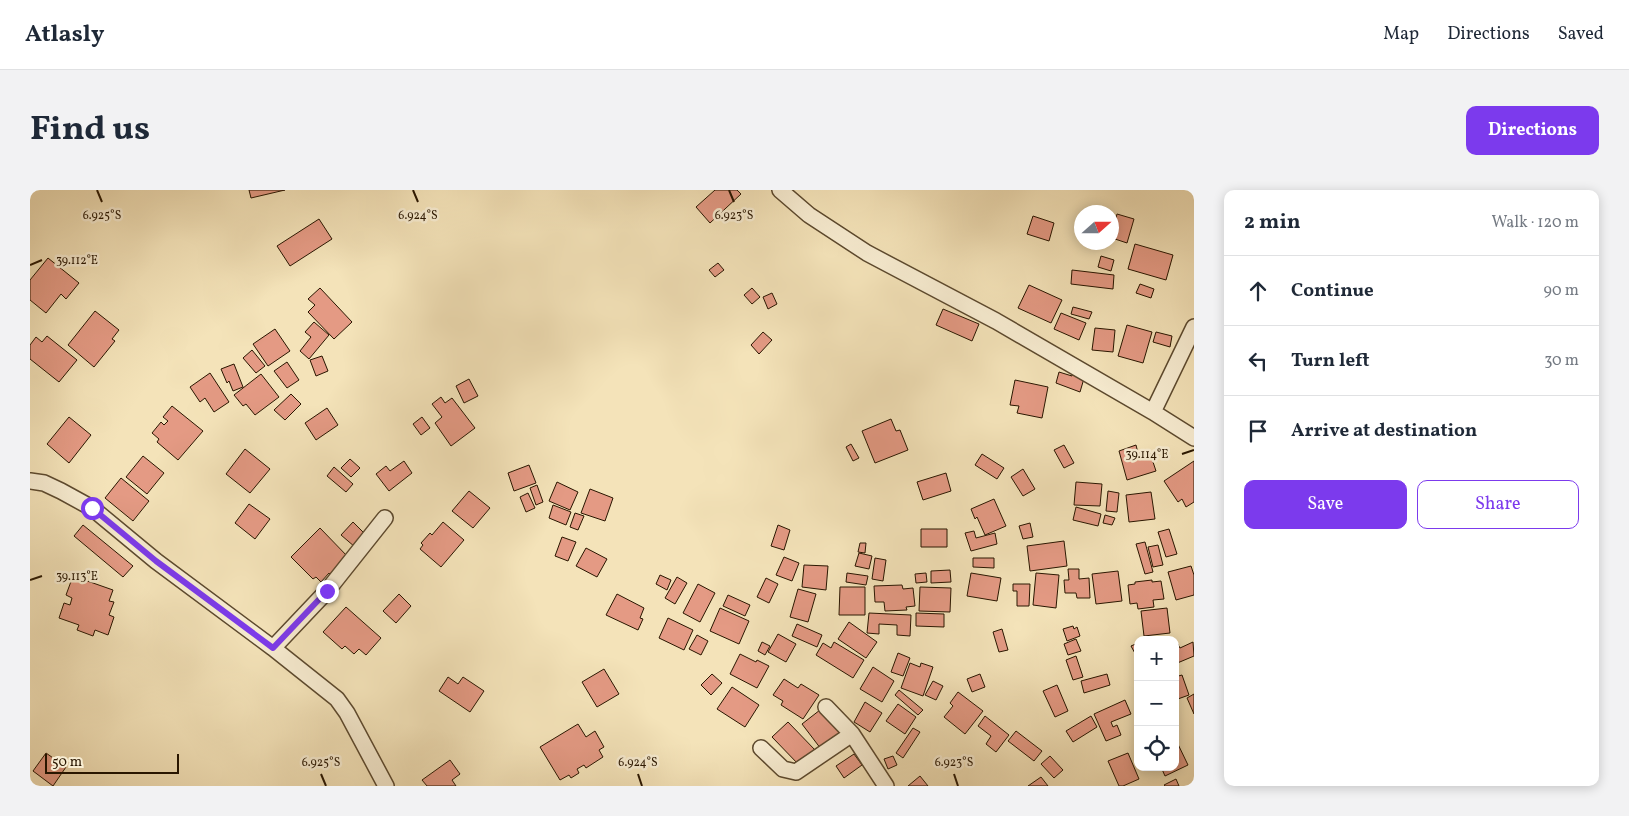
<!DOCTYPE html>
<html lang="en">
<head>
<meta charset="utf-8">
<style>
  body { margin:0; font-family:Vollkorn,serif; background:#f2f2f3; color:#1f2937 }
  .controls { position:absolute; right:15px; bottom:15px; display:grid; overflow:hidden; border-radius:10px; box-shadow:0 2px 12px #0003 }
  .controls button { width:45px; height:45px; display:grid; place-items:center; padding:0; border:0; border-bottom:1px solid #e0e1e3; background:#fff; color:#1f2937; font:25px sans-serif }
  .compass { position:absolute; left:1044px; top:15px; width:45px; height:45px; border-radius:50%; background:#fff; box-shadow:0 2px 12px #0003; rotate:69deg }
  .scale { position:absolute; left:15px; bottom:12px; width:134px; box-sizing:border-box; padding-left:5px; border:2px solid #291600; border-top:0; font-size:14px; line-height:18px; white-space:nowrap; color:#291600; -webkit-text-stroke:4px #f8edd2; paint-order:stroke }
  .stop { position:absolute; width:15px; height:15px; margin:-11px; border:4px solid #7c3aed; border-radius:50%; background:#fff }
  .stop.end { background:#7c3aed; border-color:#fff; box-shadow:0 1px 5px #0008 }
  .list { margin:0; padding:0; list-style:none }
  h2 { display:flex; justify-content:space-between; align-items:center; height:65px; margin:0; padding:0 20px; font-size:21px }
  h2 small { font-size:16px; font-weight:400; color:#747a83 }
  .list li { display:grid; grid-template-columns:32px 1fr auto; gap:15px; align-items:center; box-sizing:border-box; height:70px; padding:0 20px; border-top:1px solid #e0e1e3 }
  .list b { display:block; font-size:19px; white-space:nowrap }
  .list em { font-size:16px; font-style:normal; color:#747a83 }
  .actions { display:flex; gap:10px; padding:15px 20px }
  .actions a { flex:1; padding:11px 0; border:1px solid #7c3aed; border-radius:10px; text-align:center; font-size:18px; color:#7c3aed }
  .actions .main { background:#7c3aed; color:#fff }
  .icon { flex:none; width:28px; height:28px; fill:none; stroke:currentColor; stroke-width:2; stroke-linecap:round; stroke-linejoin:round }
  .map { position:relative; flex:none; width:1164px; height:596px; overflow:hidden; border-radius:10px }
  header { display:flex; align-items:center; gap:30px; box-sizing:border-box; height:70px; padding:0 25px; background:#fff; border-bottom:1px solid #e0e1e3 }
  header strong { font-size:24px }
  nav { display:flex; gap:28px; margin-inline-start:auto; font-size:18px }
  .intro { display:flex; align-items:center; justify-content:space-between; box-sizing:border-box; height:120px; padding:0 30px }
  h1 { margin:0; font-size:35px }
  .button { padding:12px 22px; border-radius:10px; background:#7c3aed; color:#fff; font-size:18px; font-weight:700 }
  main { display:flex; gap:30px; padding:0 30px }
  aside { flex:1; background:#fff; border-radius:10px; box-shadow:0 2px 12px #0003 }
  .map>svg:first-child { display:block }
  .building { fill:#e49a84; stroke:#291600 }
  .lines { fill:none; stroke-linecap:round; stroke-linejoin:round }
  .minor-casing { stroke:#5c492e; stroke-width:18 }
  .minor { stroke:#f8edd2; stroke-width:15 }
  .route { stroke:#7c3aed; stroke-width:6 }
  .ticks { fill:none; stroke:#291600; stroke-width:2 }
  .ticks-label { font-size:12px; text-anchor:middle; fill:#291600; stroke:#f8edd2; stroke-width:5; stroke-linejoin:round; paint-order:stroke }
</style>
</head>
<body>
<header>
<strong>Atlasly</strong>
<nav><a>Map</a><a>Directions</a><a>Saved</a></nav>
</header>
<div class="intro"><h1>Find us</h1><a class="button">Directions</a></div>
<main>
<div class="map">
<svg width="1164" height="596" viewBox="0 0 1164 596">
  <rect width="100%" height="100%" fill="#f4e3b9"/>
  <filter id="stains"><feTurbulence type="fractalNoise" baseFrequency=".004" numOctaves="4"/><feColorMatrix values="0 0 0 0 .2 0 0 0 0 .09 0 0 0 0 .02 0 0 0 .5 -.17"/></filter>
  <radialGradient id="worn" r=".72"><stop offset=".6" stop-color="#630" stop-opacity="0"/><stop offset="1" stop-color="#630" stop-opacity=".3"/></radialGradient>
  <!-- building -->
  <path class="building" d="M219,0H255L221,8Z
    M685,0H707L711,4L680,33L666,17Z
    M1087,24L1104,29L1097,53L1082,48V38H1083Z
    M1003,26L1024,33L1019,51L997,44Z
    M289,29L302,49L260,76L247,56Z
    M1105,54L1143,65L1136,90L1098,79Z
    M1071,66L1084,70L1081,81L1068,77Z
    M18,68L49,93L36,109L31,104L16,123L0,110V90Z
    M688,73L694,80L685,87L679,80Z
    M1042,80L1084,85L1083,99L1041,94Z
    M1110,94L1124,99L1121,108L1106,103Z
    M999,95L1032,110L1021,133L988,118Z
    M290,98L322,132L304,149L278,122L285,115L278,109Z
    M722,98L730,107L722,114L714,105Z
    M742,103L747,114L738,119L733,107Z
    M1043,117L1062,122L1059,129L1041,124Z
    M913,119L949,134L942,151L906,135Z
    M65,121L89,140L82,149L85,151L64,177L38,155Z
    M1031,123L1056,133L1049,150L1024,139Z
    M284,132L299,145L279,169L270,161L281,147L275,142Z
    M1097,135L1122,142L1113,173L1088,166Z
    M1065,138L1085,140L1083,162L1062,160Z
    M245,139L260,161L238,176L223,154Z
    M733,142L742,150L729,164L721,155Z
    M1126,142L1142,146L1140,157L1123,152Z
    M17,146L47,170L29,192L0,169V155L6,147L12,152Z
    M222,160L235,176L226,183L213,168Z
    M292,166L298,181L286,186L280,170Z
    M257,172L269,190L257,198L244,181Z
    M204,174L213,197L203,201L199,191L197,193L191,179Z
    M1043,181L1055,185L1050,202L1026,193L1029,182L1042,186Z
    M180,183L199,212L184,222L175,208L170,212L160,197Z
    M231,184L249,207L225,225L216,214L213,216L204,205Z
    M439,189L448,206L434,213L426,196Z
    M985,190L1018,197L1012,228L987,223L989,216L980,215Z
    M261,204L271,214L255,230L244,220Z
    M411,207L415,213L422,208L445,238L421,256L405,233L412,227L402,214Z
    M142,216L173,241L148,270L127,252L129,249L122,243L131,232L134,235L138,231L133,227Z
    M297,218L308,235L286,250L275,233Z
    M39,227L61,245L39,273L17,254Z
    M392,227L400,238L391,245L383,234Z
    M861,229L866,241L870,240L878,260L845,273L832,241Z
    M821,254L829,268L823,271L816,257Z
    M1034,255L1044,273L1034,278L1024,260Z
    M1106,255L1108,263L1119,260L1126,281L1097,290L1089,261Z
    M215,259L240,279L220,303L196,284Z
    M952,264L974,278L967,289L945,275Z
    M113,266L134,283L117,304L96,287Z
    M320,269L330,278L321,287L311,278Z
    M374,271L382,283L359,301L346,284L356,276L360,281Z
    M1164,271V312L1156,317L1152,309L1148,312L1134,291Z
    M499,275L506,293L484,301L478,283Z
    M304,277L323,294L316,302L297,286Z
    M993,279L1005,299L993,306L981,287Z
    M916,283L921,301L893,310L887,292Z
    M91,288L119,311L103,331L75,308Z
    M527,292L548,302L540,320L519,311Z
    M1046,292L1072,294L1070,316L1044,315Z
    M507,295L513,312L506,315L500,298Z
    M560,299L583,308L575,331L551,323Z
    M439,301L460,318L443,338L422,321Z
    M1078,301L1089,303L1087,322L1076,321Z
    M1121,302L1125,329L1099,332L1096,305Z
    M498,303L505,318L496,322L490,307Z
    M964,309L976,336L955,345L947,327L945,329L941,319Z
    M219,314L240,329L225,349L205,333Z
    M523,315L541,322L536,335L519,328Z
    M1046,317L1071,324L1068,336L1043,330Z
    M545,323L554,326L548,340L540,337Z
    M1075,325L1085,328L1082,335L1073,333Z
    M323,332L336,345L325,357L311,345Z
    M413,332L434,350L411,377L390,359L393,355L391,353L400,343L402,345Z
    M1000,333L1003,347L993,349L989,336Z
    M53,335L103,376L93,387L44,346Z
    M748,335L760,340L754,360L741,356Z
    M290,338L319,368L302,386L299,383L291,392L286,387L283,389L261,367Z
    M891,339H917V357H891Z
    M1139,339L1147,364L1136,367L1128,342Z
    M944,341L946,348L965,343L967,354L941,361L935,343Z
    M532,347L546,352L538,371L525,366Z
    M1034,351L1037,376L1000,381L997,356Z
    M1115,352L1123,382L1115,384L1106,354Z
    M830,353H836L835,363L828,362Z
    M1128,355L1133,375L1123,377L1118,357Z
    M556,358L577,369L567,387L546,376Z
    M829,363L842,366L839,379L825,376Z
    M754,367L769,373L762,391L746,385Z
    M845,368L856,370L853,391L842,389Z
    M943,368H964V378L943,377Z
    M774,375L798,376L796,400L772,397Z
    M1161,376L1164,385V405L1146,410L1138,382Z
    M1038,379H1049V389L1059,388L1060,408H1047L1046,403H1035L1034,390H1039Z
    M920,380L921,392L901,393V381Z
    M1088,381L1092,411L1066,414L1062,384Z
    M817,383L838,386L836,395L816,392Z
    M896,383L897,392L886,393L885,384Z
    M941,383L971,388L967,411L937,406Z
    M1006,383L1029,385L1026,418L1003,415Z
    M630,385L641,390L637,400L626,394Z
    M43,386L83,400L79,411L84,412L79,425L84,427L78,445L65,440L63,446L47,440L49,435L29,428L34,413L40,415L42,408L36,405Z
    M647,387L657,393L645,414L635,408Z
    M736,388L748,394L739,413L727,407Z
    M1122,390V392L1131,391L1134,409L1123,410L1124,417L1108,419L1107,413L1100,414L1098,395L1105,394V392Z
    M668,394L685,403L670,432L653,423Z
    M983,394H1000L999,416H987V401H983Z
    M872,395L873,399L883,398L885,416L876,417L877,420L855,421L854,412H845L844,396Z
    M810,397H835V425H809Z
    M890,397L921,398L920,422L889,421Z
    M768,399L786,404L778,432L760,427Z
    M369,404L381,416L366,433L353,421Z
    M587,404L614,418L610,428L613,429L608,440L576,425Z
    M698,405L720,415L715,426L693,416Z
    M316,417L351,448L336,465L329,459L324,464L315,456L312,459L293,442Z
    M690,418L719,431L709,454L680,441Z
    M1137,418L1140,443L1114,446L1111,421Z
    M839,423L881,425L880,446L867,445V435L849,434V444L837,443Z
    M886,423L914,424V437L886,436Z
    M638,428L663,440L654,460L629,448Z
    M819,432L847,452L836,468L808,449Z
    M767,434L792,445L787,457L762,446Z
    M1043,436L1044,439L1047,437L1050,446L1037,451L1033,439Z
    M972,439L978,460L969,462L963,442Z
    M748,444L766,454L756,472L738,462Z
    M667,445L678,451L671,465L659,459Z
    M1046,449L1051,461L1038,465L1034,454Z
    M1146,451L1150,458L1163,452L1164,466L1145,474Z
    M732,452L740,456L735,465L728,461Z
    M804,452L834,470L823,488L786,465L793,453L801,458Z
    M1108,453V467H1107L1101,456Z
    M868,463L880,468L873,486L861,482Z
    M710,464L726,472L727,470L739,476L727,498L700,484Z
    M1046,466L1053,487L1043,490L1036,470Z
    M880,473L890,477L891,473L903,477L893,506L871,498Z
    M843,477L864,491L852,512L830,499Z
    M574,479L589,504L567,517L552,492Z
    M682,484L692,493L681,505L671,495Z
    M950,484L955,497L942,502L937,489Z
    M1077,484L1080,495L1054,503L1051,491Z
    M1152,485L1159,505L1145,510V487Z
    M418,487L428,494L433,487L454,501L440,522L409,501Z
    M754,489L768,498L771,494L789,505L773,529L751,515L753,511L743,505Z
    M903,491L913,496L906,510L895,505Z
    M1027,495L1038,521L1025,527L1013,501Z
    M702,497L729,515L715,537L687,519Z
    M869,500L893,520L888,525L865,505Z
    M928,502L953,521L935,544L914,527L923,516L920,513Z
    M1164,504V524L1157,508Z
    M1095,510L1101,524L1081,532L1083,537L1087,535L1091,545L1076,551L1064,524Z
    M835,512L852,523L840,542L824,532Z
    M868,514L886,527L875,544L856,531Z
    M790,520L797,530L800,527L812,543L791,559L772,534Z
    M955,526L979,545L966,562L956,554L961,546L948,536Z
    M1061,526L1067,537L1043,552L1036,541Z
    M758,532L786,561L770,576L742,547Z
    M548,534L556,547L565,541L574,557L569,560L573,567L556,578L554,575L547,579L549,583L541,588L539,585L530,590L510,557Z
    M883,538L890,542L873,568L866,563Z
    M986,541L1012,561L1004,571L978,551Z
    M1145,548L1158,575L1135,586L1131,577H1145Z
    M16,563L36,577L23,596L3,581Z
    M1098,563L1109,589L1093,596H1089L1078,571Z
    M824,564L832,575L814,588L806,576Z
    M863,566L867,575L858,579L854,569Z
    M1020,566L1033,580L1024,588L1011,574Z
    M420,570L430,584L422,590L426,596H397L392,590Z
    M890,586L898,596H878Z
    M1011,587L1018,596H998Z
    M1146,589L1149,596H1135L1134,595Z"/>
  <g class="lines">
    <defs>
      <path id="minor" d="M750,0L779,25L837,63L966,131L1123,222L1164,248
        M1123,222L1164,137
        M0,291L14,293L31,301L62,318L126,371L243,458L307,509L317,523L356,596
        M243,458L297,401L355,328
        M796,517L822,544L856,596
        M731,558L753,579L766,582L822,544"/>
    </defs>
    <!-- minor casing -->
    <use href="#minor" class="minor-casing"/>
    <!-- minor -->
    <use href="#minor" class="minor"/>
  </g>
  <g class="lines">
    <!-- route -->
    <path class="route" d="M62,318L126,371L243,458L297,401"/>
  </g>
  <!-- ticks -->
  <path class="ticks" d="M67,0L72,12M383,0L388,12M699,0L704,12M0,75L12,70M1152,264L1164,260M0,390L12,386M291,584L296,596M608,584L612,596M924,584L928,596"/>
  <g class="ticks-label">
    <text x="72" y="29">6.925°S</text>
    <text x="388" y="29">6.924°S</text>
    <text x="704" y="29">6.923°S</text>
    <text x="47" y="74">39.112°E</text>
    <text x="1117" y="268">39.114°E</text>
    <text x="47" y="390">39.113°E</text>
    <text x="291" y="576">6.925°S</text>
    <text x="608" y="576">6.924°S</text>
    <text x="924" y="576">6.923°S</text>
  </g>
  <rect width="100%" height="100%" filter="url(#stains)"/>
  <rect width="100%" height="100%" fill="url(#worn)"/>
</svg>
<div class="controls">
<button>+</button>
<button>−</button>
<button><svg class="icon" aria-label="locate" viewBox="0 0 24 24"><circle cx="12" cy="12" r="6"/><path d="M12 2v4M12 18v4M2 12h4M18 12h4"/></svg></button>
</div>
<svg class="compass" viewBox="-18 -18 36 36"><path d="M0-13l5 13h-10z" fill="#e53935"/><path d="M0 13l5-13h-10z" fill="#747a83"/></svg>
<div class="scale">50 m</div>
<div class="stop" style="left:62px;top:318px"></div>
<div class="stop end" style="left:297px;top:401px"></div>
</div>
<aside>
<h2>2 min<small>Walk · 120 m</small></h2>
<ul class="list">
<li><svg class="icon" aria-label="ahead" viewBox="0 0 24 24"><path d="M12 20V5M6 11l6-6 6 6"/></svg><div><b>Continue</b></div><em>90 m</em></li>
<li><svg class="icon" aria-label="left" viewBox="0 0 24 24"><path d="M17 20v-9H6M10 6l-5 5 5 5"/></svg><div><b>Turn left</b></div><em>30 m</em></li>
<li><svg class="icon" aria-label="arrive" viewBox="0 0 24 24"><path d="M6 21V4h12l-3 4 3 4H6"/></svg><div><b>Arrive at destination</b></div></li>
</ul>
<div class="actions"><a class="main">Save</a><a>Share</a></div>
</aside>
</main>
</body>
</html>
